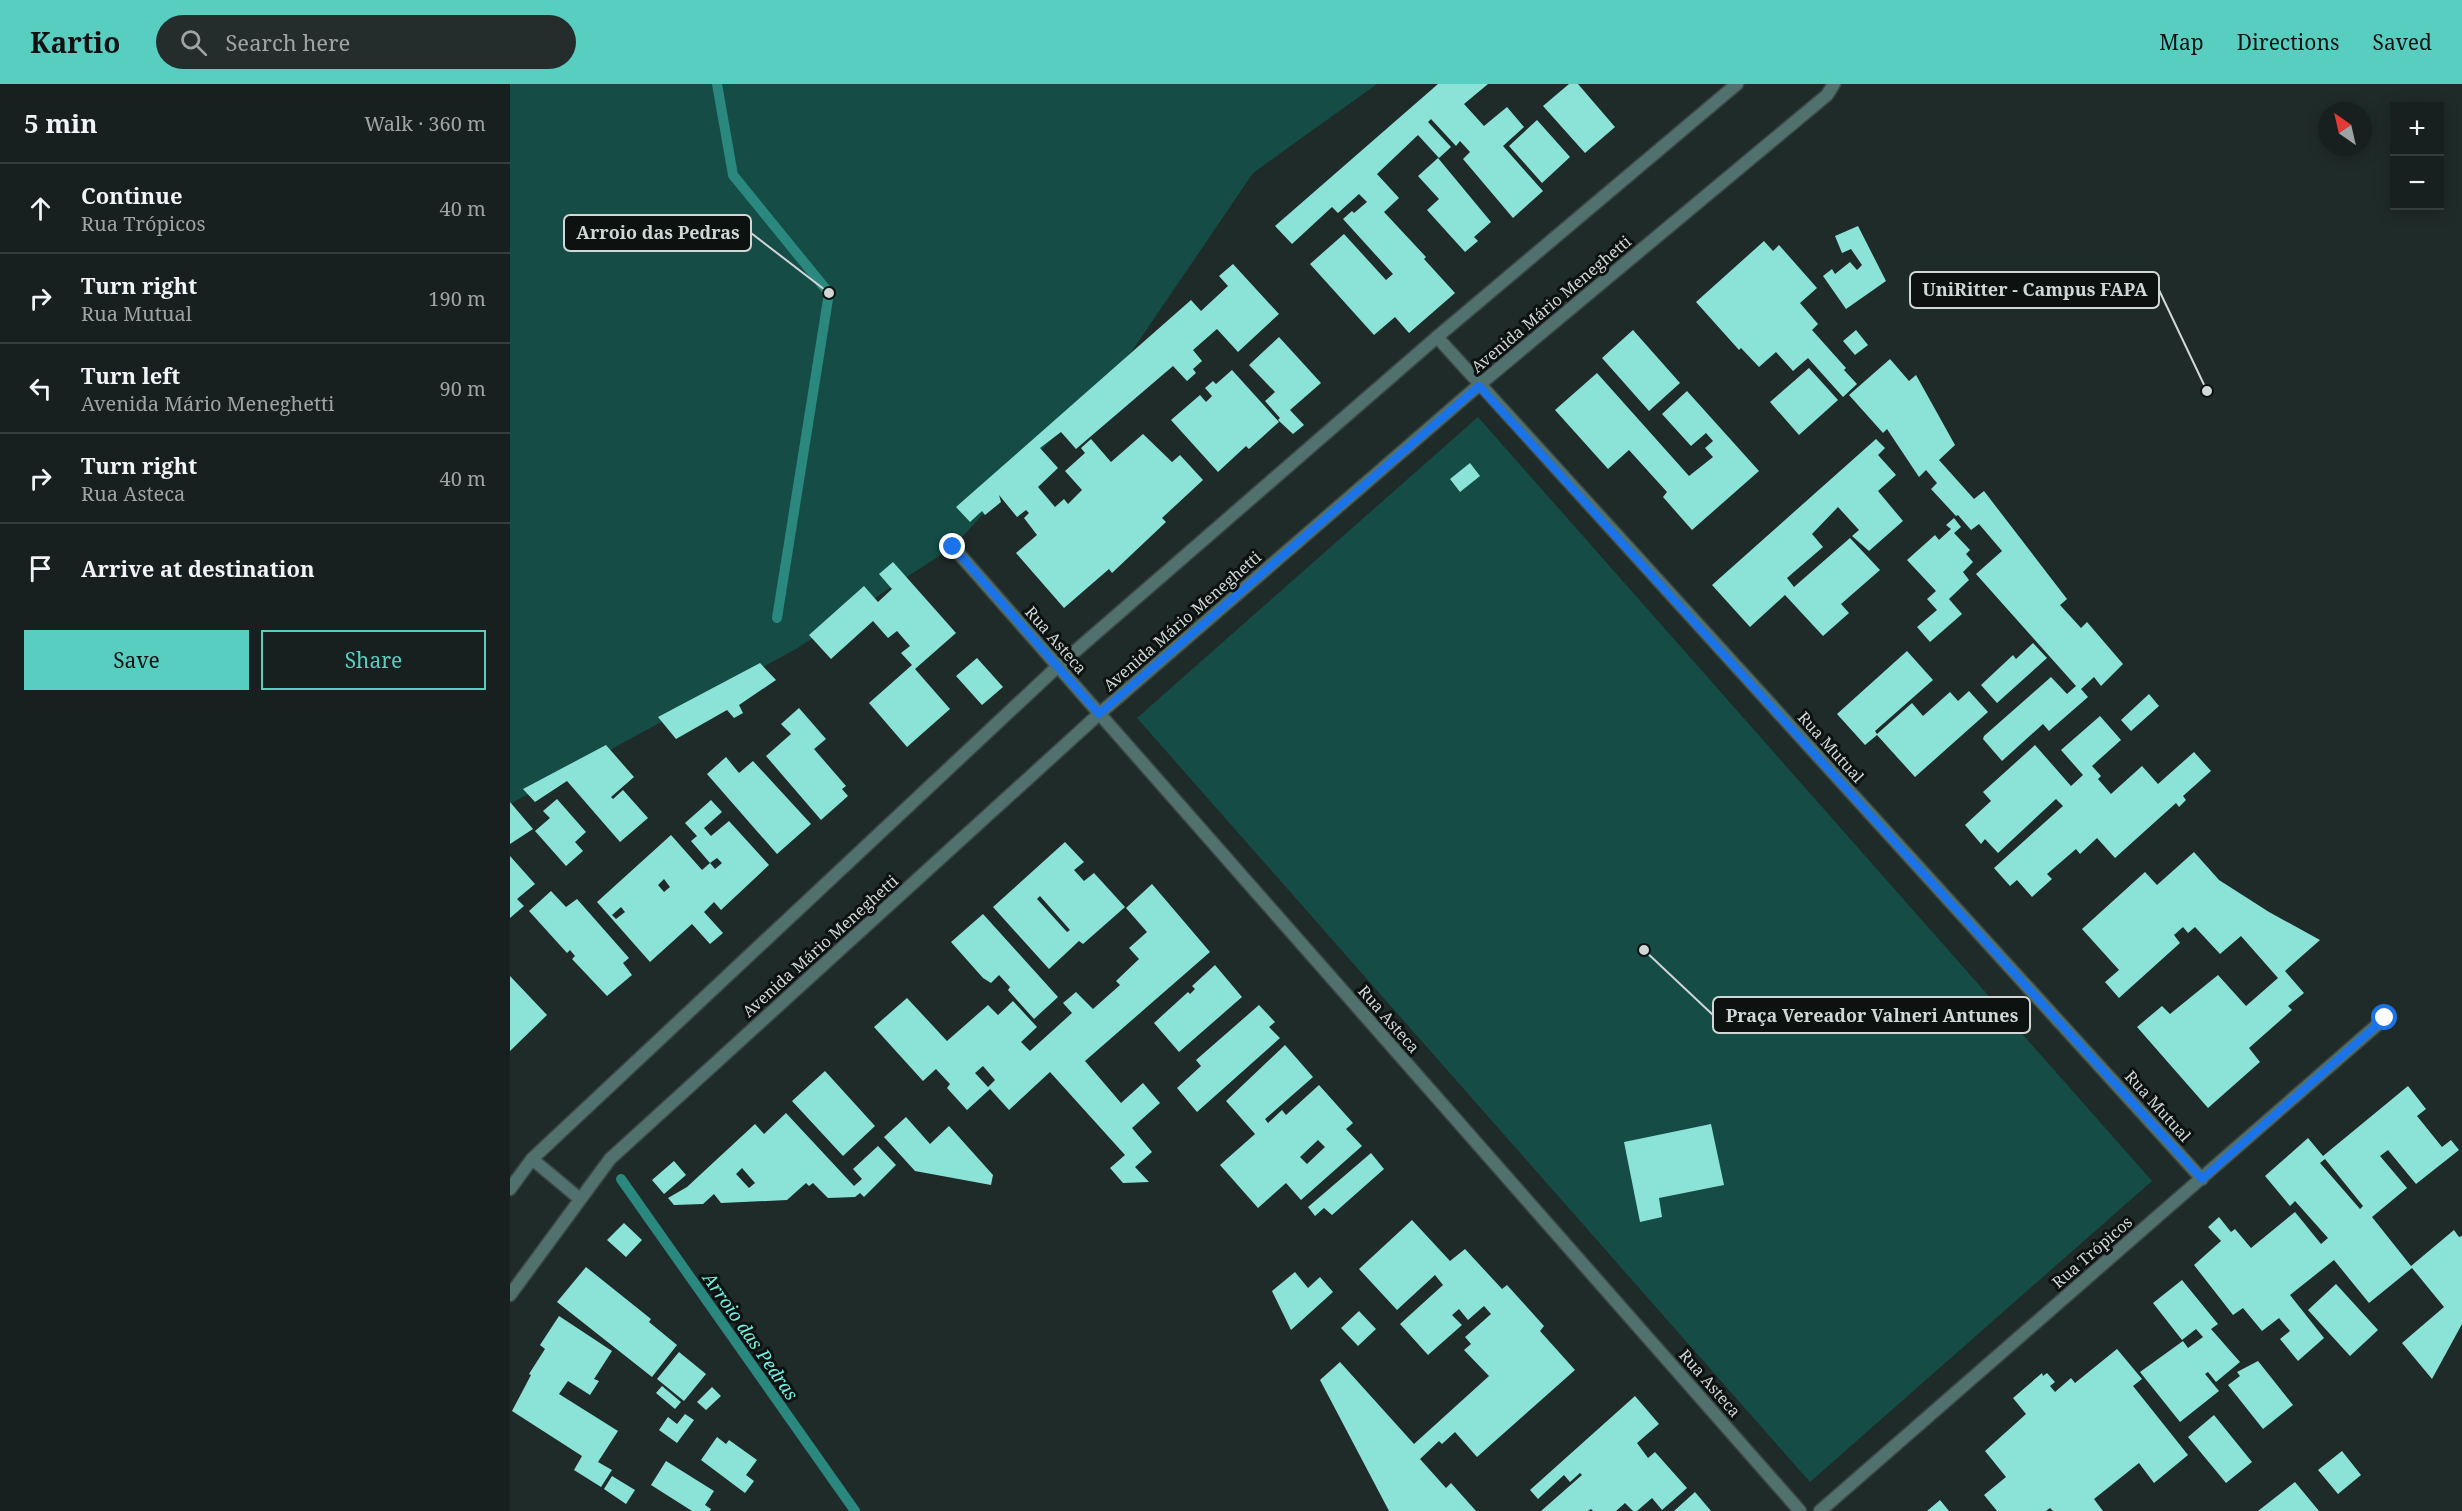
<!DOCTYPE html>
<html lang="en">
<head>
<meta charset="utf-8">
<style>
  body { margin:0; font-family:"Noto Serif",serif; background:#242d2c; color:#f1f3f6 }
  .controls { position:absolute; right:18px; top:18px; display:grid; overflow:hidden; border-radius:0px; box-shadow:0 3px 15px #0003 }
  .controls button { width:54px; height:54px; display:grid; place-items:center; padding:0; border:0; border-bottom:2px solid #363e3d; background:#17201f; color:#f1f3f6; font:30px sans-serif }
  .compass { position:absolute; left:1808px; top:18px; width:54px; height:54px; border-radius:50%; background:#17201f; box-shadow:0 3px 15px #0003; rotate:326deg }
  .stop { position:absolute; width:18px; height:18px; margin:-14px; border:4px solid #1a73e8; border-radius:50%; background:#fff }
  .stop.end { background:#1a73e8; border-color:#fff; box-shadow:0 2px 6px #0008 }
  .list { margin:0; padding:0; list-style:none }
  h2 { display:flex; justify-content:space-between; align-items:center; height:78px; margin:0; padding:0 24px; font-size:26px }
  h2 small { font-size:20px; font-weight:400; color:#9ea3a4 }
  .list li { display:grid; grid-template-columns:39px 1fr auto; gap:18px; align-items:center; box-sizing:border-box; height:90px; padding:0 24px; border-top:2px solid #363e3d }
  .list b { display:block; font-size:22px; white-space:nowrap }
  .list p { margin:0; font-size:20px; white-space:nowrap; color:#9ea3a4 }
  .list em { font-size:20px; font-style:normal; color:#9ea3a4 }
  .actions { display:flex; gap:12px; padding:18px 24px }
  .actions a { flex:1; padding:14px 0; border:2px solid #58cec0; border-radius:0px; text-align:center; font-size:21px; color:#58cec0 }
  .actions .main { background:#58cec0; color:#111 }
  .icon { flex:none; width:33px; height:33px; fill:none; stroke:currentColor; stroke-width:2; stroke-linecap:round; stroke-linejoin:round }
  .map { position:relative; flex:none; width:1952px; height:1427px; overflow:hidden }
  header { display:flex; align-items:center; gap:36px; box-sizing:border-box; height:84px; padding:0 30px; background:#58cec0; color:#111 }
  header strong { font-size:28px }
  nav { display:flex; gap:33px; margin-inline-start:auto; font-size:21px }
  .search { width:420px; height:54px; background:#242d2c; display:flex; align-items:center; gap:15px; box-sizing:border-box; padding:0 21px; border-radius:33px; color:#9ea3a4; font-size:22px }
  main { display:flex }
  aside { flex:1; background:#17201f }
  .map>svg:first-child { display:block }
  .green { fill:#154c46 }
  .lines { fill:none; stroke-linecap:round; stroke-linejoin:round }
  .stream { stroke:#2a887e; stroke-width:10 }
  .building { fill:#8be3d7; fill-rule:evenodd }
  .minor-casing { stroke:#3b4745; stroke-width:15 }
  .tertiary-casing { stroke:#3b4745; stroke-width:15 }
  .minor { stroke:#50716d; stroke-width:12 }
  .tertiary { stroke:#50716d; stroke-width:12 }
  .route { stroke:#1a73e8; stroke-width:8 }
  .labels { text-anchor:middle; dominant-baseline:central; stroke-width:6; stroke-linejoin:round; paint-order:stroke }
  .street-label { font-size:16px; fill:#d0d7d6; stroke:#0d1211 }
  .water-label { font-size:18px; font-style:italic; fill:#70f2e2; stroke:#0d1211 }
  .leader { fill:none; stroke:#d0d7d6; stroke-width:2 }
  .callout-dot { fill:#d0d7d6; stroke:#0d1211; stroke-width:2 }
  .callout { fill:#0d1211; stroke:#d0d7d6; stroke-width:2 }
  .callout-label { font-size:18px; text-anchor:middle; font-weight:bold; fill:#d0d7d6 }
</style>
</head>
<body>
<header>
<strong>Kartio</strong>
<div class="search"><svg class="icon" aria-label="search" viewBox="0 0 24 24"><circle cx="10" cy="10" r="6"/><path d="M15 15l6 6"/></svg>Search here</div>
<nav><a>Map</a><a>Directions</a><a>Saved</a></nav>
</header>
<main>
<aside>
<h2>5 min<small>Walk · 360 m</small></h2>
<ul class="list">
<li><svg class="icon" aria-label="ahead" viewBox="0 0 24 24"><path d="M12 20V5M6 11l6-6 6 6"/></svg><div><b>Continue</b><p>Rua Trópicos</p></div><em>40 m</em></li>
<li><svg class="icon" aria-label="right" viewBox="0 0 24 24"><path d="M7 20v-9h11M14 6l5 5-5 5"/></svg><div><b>Turn right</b><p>Rua Mutual</p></div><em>190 m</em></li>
<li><svg class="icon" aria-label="left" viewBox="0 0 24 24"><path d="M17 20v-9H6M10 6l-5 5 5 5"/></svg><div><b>Turn left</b><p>Avenida Mário Meneghetti</p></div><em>90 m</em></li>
<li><svg class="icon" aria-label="right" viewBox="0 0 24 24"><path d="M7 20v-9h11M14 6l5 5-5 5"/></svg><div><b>Turn right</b><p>Rua Asteca</p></div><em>40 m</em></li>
<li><svg class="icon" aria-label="arrive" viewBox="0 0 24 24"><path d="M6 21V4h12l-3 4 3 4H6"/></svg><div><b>Arrive at destination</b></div></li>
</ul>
<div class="actions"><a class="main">Save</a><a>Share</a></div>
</aside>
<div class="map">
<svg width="1952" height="1427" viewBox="0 0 1952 1427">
  <rect width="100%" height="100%" fill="#1f2b29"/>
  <!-- green -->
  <path class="green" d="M0,0H867L743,89L622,267L443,463L286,565L0,720Z
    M968,333L1642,1097L1300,1398L627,634Z"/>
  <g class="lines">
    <!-- stream -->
    <path class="stream" d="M207,0L223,91L319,209L267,534
      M111,1095L345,1427"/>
  </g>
  <!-- building -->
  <path class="building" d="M928,0H978L954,20L974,42L997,23L1014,43L993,62L1033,107L1003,134L953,75L960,68L950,57L946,62L921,35L918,38L941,63L929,74L908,51L867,90L889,114L874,128L916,173L914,175L945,209L899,249L885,233L864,251L800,180L834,150L876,196L883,190L833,135L842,127L844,129L857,118L849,110L828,129L822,123L782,160L765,142Z
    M1059,0H1068L1105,43L1075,69L1033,22Z
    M1027,36L1060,73L1032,99L999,62Z
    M928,74L981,138L964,153L968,157L955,168L917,126L929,115L908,92Z
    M1348,142L1376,197L1336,225L1313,192L1322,185L1325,190L1340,178L1347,186L1352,181L1341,165L1332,169L1325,152Z
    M1254,157L1263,167L1269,161L1307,204L1290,219L1308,240L1302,246L1336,284L1334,286L1347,300L1333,313L1298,274L1283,287L1266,268L1249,283L1231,264L1229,266L1186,218Z
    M723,180L769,230L728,268L707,245L683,266L692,277L683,285L686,289L677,297L663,282L566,365L551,348L530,364L548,384L528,403L545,423L554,415L558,420L572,406L555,387L575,369L571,364L581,355L601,378L633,350L662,378L670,371L693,396L652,434L656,438L602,489L599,485L554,524L506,469L527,451L514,434L519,429L516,426L507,433L489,411L491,418L475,431L472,427L460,438L446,423L681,216L691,227L718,202L709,192Z
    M1123,246L1170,299L1139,327L1092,274Z
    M1346,246L1358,261L1345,271L1333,257Z
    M769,253L811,299L780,326L794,341L783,350L768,336L770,334L755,317L765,308L739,281Z
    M1380,275L1399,297L1406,291L1445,361L1429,376L1464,415L1474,407L1557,515L1550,521L1571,544L1577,538L1613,580L1591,602L1584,593L1571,605L1578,613L1539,647L1533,640L1492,677L1473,655L1474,652L1541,593L1557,610L1566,602L1466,490L1492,467L1469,440L1461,446L1448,431L1446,432L1421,405L1427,399L1416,386L1409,393L1377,345L1373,349L1339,311Z
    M1299,284L1328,316L1289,351L1260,318Z
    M722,286L769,338L739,365L736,362L708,388L661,336L690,311L696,318L702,312L695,304L703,297L706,300Z
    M1087,289L1179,392L1203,373L1195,364L1203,357L1196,349L1181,362L1152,330L1177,307L1249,387L1182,446L1153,413L1157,408L1119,366L1098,385L1045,326Z
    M1366,355L1375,364L1368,371L1386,391L1368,407L1393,437L1359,467L1342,452L1349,446L1328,423L1302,450L1313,463L1277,494L1284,503L1340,454L1370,486L1331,520L1339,529L1313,552L1275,511L1240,543L1202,501Z
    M960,379L970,392L950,408L940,395Z
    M1444,434L1451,443L1444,449L1460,466L1456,470L1463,478L1453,488L1459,496L1439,515L1452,530L1420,558L1407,543L1427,526L1417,515L1426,507L1397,476L1425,451L1429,456L1441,445L1436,441Z
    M383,478L446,549L405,585L440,625L397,663L359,619L402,581L391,569L400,562L387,547L378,554L363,537L321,575L299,551L354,502L368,518L382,505L369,490Z
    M1523,559L1537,574L1487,619L1471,601L1503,571L1506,575Z
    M1397,567L1423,596L1365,647L1367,650L1402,619L1413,632L1440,608L1448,617L1459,607L1478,628L1405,693L1367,651L1355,661L1327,630Z
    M467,574L493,603L472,621L446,592Z
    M250,579L266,596L229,621L233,629L224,634L217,626L166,655L148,633Z
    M1639,610L1649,622L1621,647L1611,636Z
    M289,624L316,655L304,665L336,702L332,705L338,712L311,736L256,672L281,650L271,640Z
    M1590,632L1611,656L1582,682L1591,692L1588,695L1601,710L1632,682L1648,700L1684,668L1701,687L1673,712L1676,716L1669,723L1666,719L1605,774L1587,754L1570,770L1566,765L1537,790L1542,795L1522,813L1507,796L1500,802L1484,784L1553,722L1546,715L1488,769L1475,755L1471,760L1455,741L1481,717L1473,708L1525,661L1561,702L1573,691L1551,666Z
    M96,661L124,693L101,713L103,715L113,706L138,734L110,758L57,697L25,718L13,705Z
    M216,673L229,689L243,677L301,740L267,770L197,690Z
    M47,715L76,748L65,758L73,767L56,782L25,747L40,734L33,727Z
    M201,716L212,728L194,744L201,752L219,737L259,781L211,826L204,818L194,828L213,849L200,860L182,840L140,878L87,818L161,751L192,786L200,779L205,785L212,779L207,774L200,779L181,757L187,752L175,739ZM154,795L160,803L154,808L148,801ZM111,823L115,828L106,835L102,831Z
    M0,718L23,745L0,760Z
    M555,758L574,778L564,786L574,797L584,789L615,823L573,860L569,857L539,885L483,823ZM530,812L560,846L557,848L527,815Z
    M1684,768L1709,796L1759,828L1810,856L1775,887L1794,909L1778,922L1782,926L1739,964L1750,978L1698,1024L1627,943L1652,922L1660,930L1708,891L1736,922L1768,894L1731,852L1710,870L1685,843L1678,849L1673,843L1664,851L1670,859L1609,914L1595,898L1609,886L1572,845L1635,788L1647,801Z
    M0,772L25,800L7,815L14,822L0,834Z
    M642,800L700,868L575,977L611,1019L633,999L650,1019L622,1044L642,1068L625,1083L639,1098L613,1099L600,1084L615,1071L540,988L499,1026L480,1005L457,1026L437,1004L440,1000L426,985L413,997L364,943L397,914L437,957L478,921L488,931L503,917L527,943L511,958L520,967L562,929L553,919L566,908L583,925L610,901L606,897L629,875L619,864L637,848L616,824ZM473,982L485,996L478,1003L465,989Z
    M41,807L56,823L67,815L119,874L113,879L122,891L97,912L62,875L65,872L60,866L57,869L19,827Z
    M473,830L548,913L524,935L498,906L500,903L489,891L481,899L473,894L441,858Z
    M705,881L732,913L669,968L644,939L678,908L680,910L685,905L682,902Z
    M0,892L37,931L0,967Z
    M749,921L765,938L759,943L770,954L687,1028L667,1004L691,982L686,976Z
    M775,961L803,993L755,1035L758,1039L772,1026L776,1031L809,1001L843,1039L836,1045L852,1062L791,1116L776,1099L748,1124L710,1081L745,1050L716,1017ZM808,1056L815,1063L797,1080L790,1073Z
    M315,987L365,1042L333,1072L282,1017Z
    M1898,1002L1916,1025L1907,1032L1932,1063L1941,1056L1949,1066L1906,1100L1878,1066L1870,1072L1897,1104L1862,1133L1901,1182L1944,1146L1949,1153L1952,1152V1240L1922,1295L1892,1259L1934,1223L1902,1184L1859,1219L1824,1176L1780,1211L1814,1254L1788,1277L1770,1255L1780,1247L1769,1234L1752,1247L1733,1224L1723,1231L1684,1181L1711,1157L1698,1143L1709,1133L1721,1148L1725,1145L1741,1164L1785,1128L1811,1160L1818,1154L1785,1117L1780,1122L1755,1092L1798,1054L1813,1072ZM1815,1075L1853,1122L1850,1125L1810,1079Z
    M276,1029L344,1102L352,1095L343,1085L368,1062L386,1081L354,1113L350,1109L345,1113L318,1114L303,1099L299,1102L296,1099L277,1116L211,1119L204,1110L193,1120L164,1121L158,1114L177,1103L245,1040L254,1050ZM232,1084L245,1099L239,1104L226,1090Z
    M396,1033L420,1060L439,1042L483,1091L481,1101L405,1087L374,1053Z
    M1201,1040L1214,1101L1149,1114L1152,1133L1130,1138L1114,1058Z
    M861,1069L874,1085L822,1131L814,1124L805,1132L798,1123Z
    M164,1077L176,1091L154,1110L142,1096Z
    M902,1136L940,1177L955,1165L992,1205L997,1201L1034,1242L1030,1247L1065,1286L967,1373L945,1348L932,1360L929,1357L910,1375L936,1404L941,1399L966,1427H879L810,1296L830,1278L904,1360L979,1292L954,1266L961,1260L955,1253L981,1230L974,1222L958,1236L949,1225L942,1231L952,1241L918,1271L890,1240L933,1201L925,1191L887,1226L849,1185Z
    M114,1139L132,1156L116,1173L97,1156Z
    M76,1183L141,1235L139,1238L167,1261L142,1293L47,1218Z
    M785,1188L798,1204L810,1193L823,1208L781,1246L762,1207Z
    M1672,1196L1708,1240L1701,1245L1730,1278L1706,1298L1698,1288L1695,1290L1709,1307L1670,1338L1630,1288L1673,1257L1678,1264L1693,1253L1686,1245L1672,1256L1643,1219Z
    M1826,1200L1868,1246L1840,1272L1798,1226Z
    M849,1227L866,1245L848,1262L831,1244Z
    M49,1232L102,1267L84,1295L89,1297L80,1311L58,1297L49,1310L108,1347L88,1378L102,1386L91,1403L64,1386L72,1372L2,1327L21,1291L19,1290L35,1265L30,1261Z
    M1607,1265L1632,1295L1623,1302L1678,1371L1644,1399L1629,1379L1584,1415L1593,1427H1543L1540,1424L1536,1427H1487L1474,1411L1496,1393L1475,1367L1516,1330L1503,1314L1532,1289L1533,1292L1537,1289L1545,1298L1540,1302L1545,1308L1561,1294L1565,1299Z
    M169,1268L196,1290L174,1317L147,1295Z
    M1748,1277L1783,1321L1753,1345L1718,1301L1730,1292L1727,1288Z
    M152,1302L171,1318L165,1325L146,1309Z
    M202,1303L211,1312L196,1326L187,1318Z
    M1125,1312L1149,1340L1127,1359L1138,1374L1145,1368L1177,1404L1152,1426L1142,1414L1127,1427H1123L1115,1419L1106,1427H1083L1081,1425L1078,1427H1031L1072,1391L1070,1389L1060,1398L1054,1391L1028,1415L1020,1406Z
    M175,1330L184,1336L167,1359L149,1346L158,1333L167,1340Z
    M1704,1331L1742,1378L1716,1399L1678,1353Z
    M207,1353L216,1360L219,1356L247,1376L236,1391L244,1397L235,1409L191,1376Z
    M1832,1367L1851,1391L1828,1410L1808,1386Z
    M156,1377L204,1407L195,1421L201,1425L200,1427H182L141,1401Z
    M102,1392L125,1406L116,1420L94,1405Z
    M1785,1398L1809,1427H1748Z
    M1185,1408L1201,1427H1164Z
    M1430,1416L1439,1427H1417Z"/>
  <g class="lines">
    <defs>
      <path id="minor" d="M927,253L1692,1095
        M443,463L1290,1427
        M1310,1427L1875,934"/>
      <path id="tertiary" d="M22,1075L70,1115
        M0,1105L22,1075L547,583L927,253L1227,0
        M0,1211L100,1075L589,630L969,301L1317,11L1324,0"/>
    </defs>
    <!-- minor casing -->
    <use href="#minor" class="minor-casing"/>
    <!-- tertiary casing -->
    <use href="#tertiary" class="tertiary-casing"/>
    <!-- minor -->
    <use href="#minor" class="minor"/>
    <!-- tertiary -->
    <use href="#tertiary" class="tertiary"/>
  </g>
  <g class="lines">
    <!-- route -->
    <path class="route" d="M443,463L589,630L969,302L1692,1095L1875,934"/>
  </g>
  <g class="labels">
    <!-- street labels -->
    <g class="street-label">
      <text transform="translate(1041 220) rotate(-40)">Avenida Mário Meneghetti</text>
      <text transform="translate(672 537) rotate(-41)">Avenida Mário Meneghetti</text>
      <text transform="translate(546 556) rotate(49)">Rua Asteca</text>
      <text transform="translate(1321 663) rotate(48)">Rua Mutual</text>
      <text transform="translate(310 862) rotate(-42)">Avenida Mário Meneghetti</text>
      <text transform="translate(879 935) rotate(49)">Rua Asteca</text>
      <text transform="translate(1648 1022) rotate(48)">Rua Mutual</text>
      <text transform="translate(1582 1168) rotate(-41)">Rua Trópicos</text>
      <text transform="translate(1200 1299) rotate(49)">Rua Asteca</text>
    </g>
    <!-- water labels -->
    <g class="water-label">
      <text transform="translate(241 1252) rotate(55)">Arroio das Pedras</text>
    </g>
  </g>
  <!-- callouts -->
  <path class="leader" d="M319 209L241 149M1697 307L1649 206M1134 866L1203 931"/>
  <g class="callout-dot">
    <circle cx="319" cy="209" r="6"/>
    <circle cx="1697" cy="307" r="6"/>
    <circle cx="1134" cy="866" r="6"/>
  </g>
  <g class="callout">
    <rect x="54" y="131" width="187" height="36" rx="6"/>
    <rect x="1400" y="188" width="249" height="36" rx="6"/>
    <rect x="1203" y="913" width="317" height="36" rx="6"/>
  </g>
  <g class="callout-label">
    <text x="148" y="155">Arroio das Pedras</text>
    <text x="1525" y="212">UniRitter - Campus FAPA</text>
    <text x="1362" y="938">Praça Vereador Valneri Antunes</text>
  </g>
</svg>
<div class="controls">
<button>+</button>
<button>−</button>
</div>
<svg class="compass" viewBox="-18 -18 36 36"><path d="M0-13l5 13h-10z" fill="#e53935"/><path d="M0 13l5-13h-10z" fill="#9ea3a4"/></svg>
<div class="stop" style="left:1875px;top:934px"></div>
<div class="stop end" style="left:443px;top:463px"></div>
</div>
</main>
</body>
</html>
